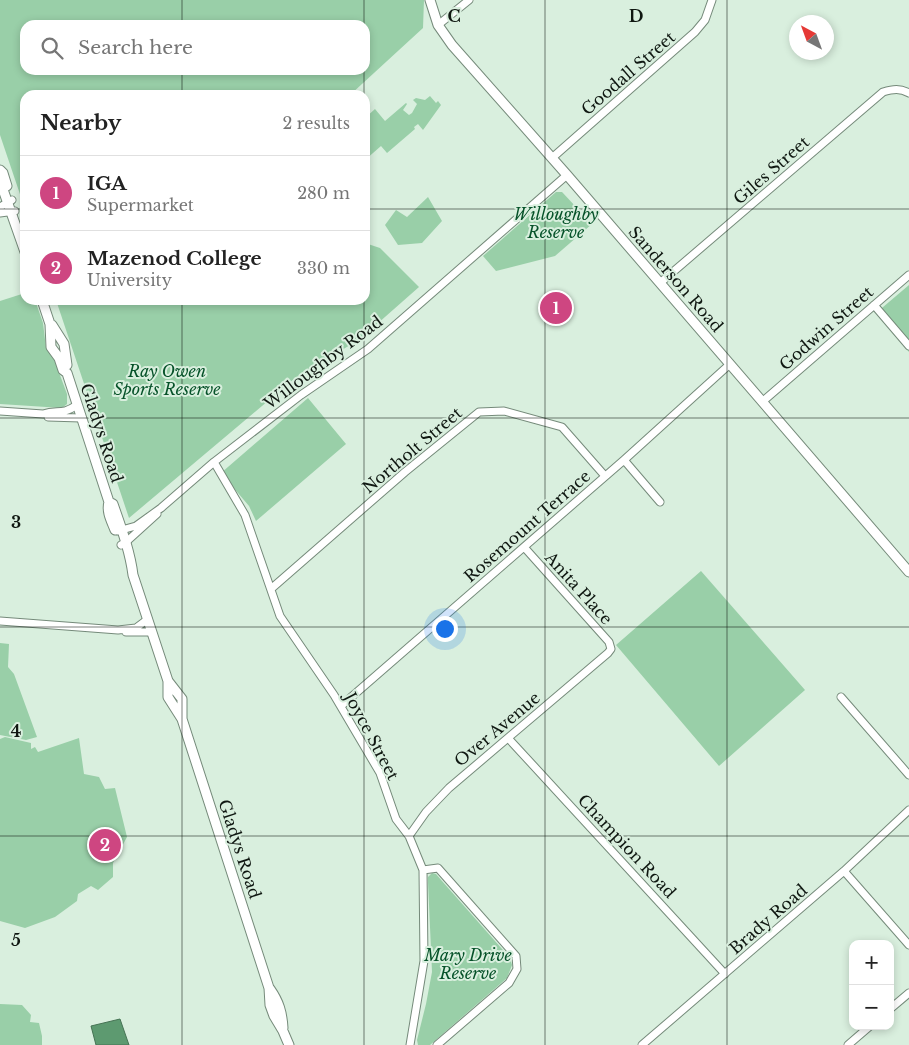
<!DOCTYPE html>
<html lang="en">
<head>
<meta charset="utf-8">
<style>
  body { margin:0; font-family:"Libre Baskerville",serif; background:#f2f2f2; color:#222 }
  .controls { position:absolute; right:15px; bottom:15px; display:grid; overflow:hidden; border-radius:10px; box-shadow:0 2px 8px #0003 }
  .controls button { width:45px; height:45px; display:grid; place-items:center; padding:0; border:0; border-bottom:1px solid #e0e0e0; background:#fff; color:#222; font:25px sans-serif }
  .compass { position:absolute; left:789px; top:15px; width:45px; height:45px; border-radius:50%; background:#fff; box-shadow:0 2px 8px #0003; rotate:319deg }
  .you { position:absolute; left:444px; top:628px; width:18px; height:18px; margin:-12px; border:4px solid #fff; border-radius:50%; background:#1a73e8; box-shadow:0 0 0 8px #1a73e833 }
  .badge { display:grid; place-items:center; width:32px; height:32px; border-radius:50%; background:#ce4681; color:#fff; font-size:16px; font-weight:700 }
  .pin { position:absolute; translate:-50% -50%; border:2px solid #fff; box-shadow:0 1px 5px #0006 }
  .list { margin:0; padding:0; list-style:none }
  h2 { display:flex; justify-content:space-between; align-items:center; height:65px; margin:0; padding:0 20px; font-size:21px }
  h2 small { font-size:16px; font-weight:400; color:#767676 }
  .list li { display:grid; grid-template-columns:32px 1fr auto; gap:15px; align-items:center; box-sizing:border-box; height:75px; padding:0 20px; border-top:1px solid #e0e0e0 }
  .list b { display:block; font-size:19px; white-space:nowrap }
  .list p { margin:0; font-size:16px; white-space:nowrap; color:#767676 }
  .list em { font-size:16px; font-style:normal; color:#767676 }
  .icon { flex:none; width:28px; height:28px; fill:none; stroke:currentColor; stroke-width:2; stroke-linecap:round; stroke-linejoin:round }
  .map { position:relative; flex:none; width:909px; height:1045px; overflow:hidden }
  .search { position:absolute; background:#fff; box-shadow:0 2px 8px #0003; left:20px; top:20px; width:350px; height:55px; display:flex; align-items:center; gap:12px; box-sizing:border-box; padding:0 18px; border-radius:15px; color:#767676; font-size:19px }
  .panel { position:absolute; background:#fff; box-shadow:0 2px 8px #0003; left:20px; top:90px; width:350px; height:215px; border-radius:15px }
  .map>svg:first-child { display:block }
  .green { fill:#99cfa8; fill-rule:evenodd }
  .water { fill:#5d9a70; stroke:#467354 }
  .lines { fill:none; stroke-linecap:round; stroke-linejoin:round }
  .minor-casing { stroke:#758a7a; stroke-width:9 }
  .tertiary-casing { stroke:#758a7a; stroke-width:11 }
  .minor { stroke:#fff; stroke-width:7 }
  .tertiary { stroke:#fff; stroke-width:9 }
  .grid { fill:none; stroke:#0f1711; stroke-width:1; stroke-opacity:0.55 }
  .labels { text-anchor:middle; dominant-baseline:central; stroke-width:4; stroke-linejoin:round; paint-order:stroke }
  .street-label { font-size:16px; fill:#0f1711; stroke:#d9efde }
  .park-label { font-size:16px; font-style:italic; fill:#065229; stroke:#d9efde }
  .grid-label { font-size:16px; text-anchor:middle; font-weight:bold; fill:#0f1711; stroke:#d9efde; stroke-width:4; stroke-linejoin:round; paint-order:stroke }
</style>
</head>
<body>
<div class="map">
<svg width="909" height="1045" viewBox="0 0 909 1045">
  <rect width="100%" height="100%" fill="#d9efde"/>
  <!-- green -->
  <path class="green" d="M0,0H424L423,28L350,95H25V209L0,135ZM25,25H365V70H25Z
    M430,96L436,103L438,101L441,105L423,130L418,124L414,127L415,129L387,153L381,146L365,160V118L375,109L385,121L406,103L407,104L403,110L409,115L412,113L417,104L413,100L416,98L425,100Z
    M556,192H562L592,224L555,256L496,271L483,256Z
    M428,197L442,221L422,243L398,245L385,225L396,210L407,217Z
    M365,243L380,248L419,287L360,339L294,379L129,518L56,300H365Z
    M909,285V352L876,313Z
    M25,293V300H35L43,323L46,348L54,359L67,394V404L62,408L0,404V301Z
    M308,398L346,444L256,521L249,506L221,473Z
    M701,571L805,690L719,766L616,645Z
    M0,643L9,644L8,667L14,674L37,737L26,740L0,735Z
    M5,737L31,743V749L35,747L38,752L79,738L84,774L99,777L105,789L115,788L127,837L113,863V877L98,890L91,886L78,894L77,901L55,917L25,928L0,921V739Z
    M432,873L436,874L442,881L510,958L512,965L507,978L430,1045H418L417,1040L426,1004L432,972L428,882V877Z
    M0,1004L22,1005L31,1015L30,1022L39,1023L42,1036V1045H0Z"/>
  <!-- water -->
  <path class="water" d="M120,1019L129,1045H96L91,1026Z"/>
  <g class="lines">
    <defs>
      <path id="minor" d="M438,25L469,0
        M552,158L695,32L705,20L712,0
        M0,207L12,200
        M0,213L15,211
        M660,283L883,92C893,89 900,88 909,93
        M874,305L909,346
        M762,402L909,275
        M0,411L43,414C58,409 61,416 77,405
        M48,417L81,418
        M624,460L660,502
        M214,462L245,515L280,616L334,695L380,773L396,819L409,836L423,870L424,961L410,1045
        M118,531L136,526L161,508L214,462L301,395L368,349L567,175
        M121,545L125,543L157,514
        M272,588L405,472L479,412L504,411L562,427L605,476
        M0,621L118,630L136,628L148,619
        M126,632H152
        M841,697L909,775
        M341,706L624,460L730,364
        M508,738L725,974
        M409,836L426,812L449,788L608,653L611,649L609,642L524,547
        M423,870L438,868L516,956L517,969L509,983L437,1045
        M844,871L909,945
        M890,1009L909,993
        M642,1045L844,871L909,810
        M848,1045L870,1026"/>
      <path id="tertiary" d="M430,0L438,25L452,45L567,175L909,572
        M0,170L3,173L7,186
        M0,181L25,252
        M42,300L50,324L51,347L59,358L63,370L67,373L109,502L113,504C121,527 130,551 133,575L168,681V697L182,719L269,988L270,1005L274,1016L283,1031L289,1045
        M52,325L64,344L67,365
        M109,502C106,512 112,522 115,530
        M168,681L182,699V719
        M270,989C279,1002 282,1012 283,1028"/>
    </defs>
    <!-- minor casing -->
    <use href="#minor" class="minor-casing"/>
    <!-- tertiary casing -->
    <use href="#tertiary" class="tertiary-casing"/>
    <!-- minor -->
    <use href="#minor" class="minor"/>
    <!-- tertiary -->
    <use href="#tertiary" class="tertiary"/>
  </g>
  <!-- grid -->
  <path class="grid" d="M182,0V25M364,0V25M545,0V1045M727,0V1045M182,70V95M364,70V95M0,209H25M365,209H909M182,300V1045M364,300V1045M0,418H909M0,627H909M0,836H909"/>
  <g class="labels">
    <!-- street labels -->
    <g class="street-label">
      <text transform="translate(628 73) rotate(-41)">Goodall Street</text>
      <text transform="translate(771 170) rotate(-41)">Giles Street</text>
      <text transform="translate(676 279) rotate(49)">Sanderson Road</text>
      <text transform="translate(826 328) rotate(-41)">Godwin Street</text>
      <text transform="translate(323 362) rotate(-37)">Willoughby Road</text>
      <text transform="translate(102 433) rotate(72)">Gladys Road</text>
      <text transform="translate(412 450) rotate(-40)">Northolt Street</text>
      <text transform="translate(527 526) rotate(-41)">Rosemount Terrace</text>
      <text transform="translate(579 588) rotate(48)">Anita Place</text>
      <text transform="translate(497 729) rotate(-40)">Over Avenue</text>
      <text transform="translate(372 736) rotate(62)">Joyce Street</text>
      <text transform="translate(627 846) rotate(47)">Champion Road</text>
      <text transform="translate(240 849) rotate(72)">Gladys Road</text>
      <text transform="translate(768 919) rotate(-41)">Brady Road</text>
    </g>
    <!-- park labels -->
    <g class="park-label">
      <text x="556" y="214">Willoughby<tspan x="556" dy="18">Reserve</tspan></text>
      <text x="167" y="371">Ray Owen<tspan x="167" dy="18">Sports Reserve</tspan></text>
      <text x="468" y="955">Mary Drive<tspan x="468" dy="18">Reserve</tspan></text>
    </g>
  </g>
  <g class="grid-label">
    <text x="454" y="22">C</text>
    <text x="636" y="22">D</text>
    <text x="16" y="528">3</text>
    <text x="16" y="737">4</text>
    <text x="16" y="946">5</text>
  </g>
</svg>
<div class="controls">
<button>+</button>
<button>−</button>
</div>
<svg class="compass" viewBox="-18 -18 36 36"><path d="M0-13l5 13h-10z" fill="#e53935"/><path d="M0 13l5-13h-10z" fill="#767676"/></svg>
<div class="you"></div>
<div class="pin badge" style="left:556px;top:308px">1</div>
<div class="pin badge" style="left:105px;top:845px">2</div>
<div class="search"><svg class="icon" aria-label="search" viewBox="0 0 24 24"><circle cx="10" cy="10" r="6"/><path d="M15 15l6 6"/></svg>Search here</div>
<section class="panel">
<h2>Nearby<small>2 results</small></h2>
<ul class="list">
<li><span class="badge">1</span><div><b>IGA</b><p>Supermarket</p></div><em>280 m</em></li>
<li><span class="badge">2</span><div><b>Mazenod College</b><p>University</p></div><em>330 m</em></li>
</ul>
</section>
</div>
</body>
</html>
